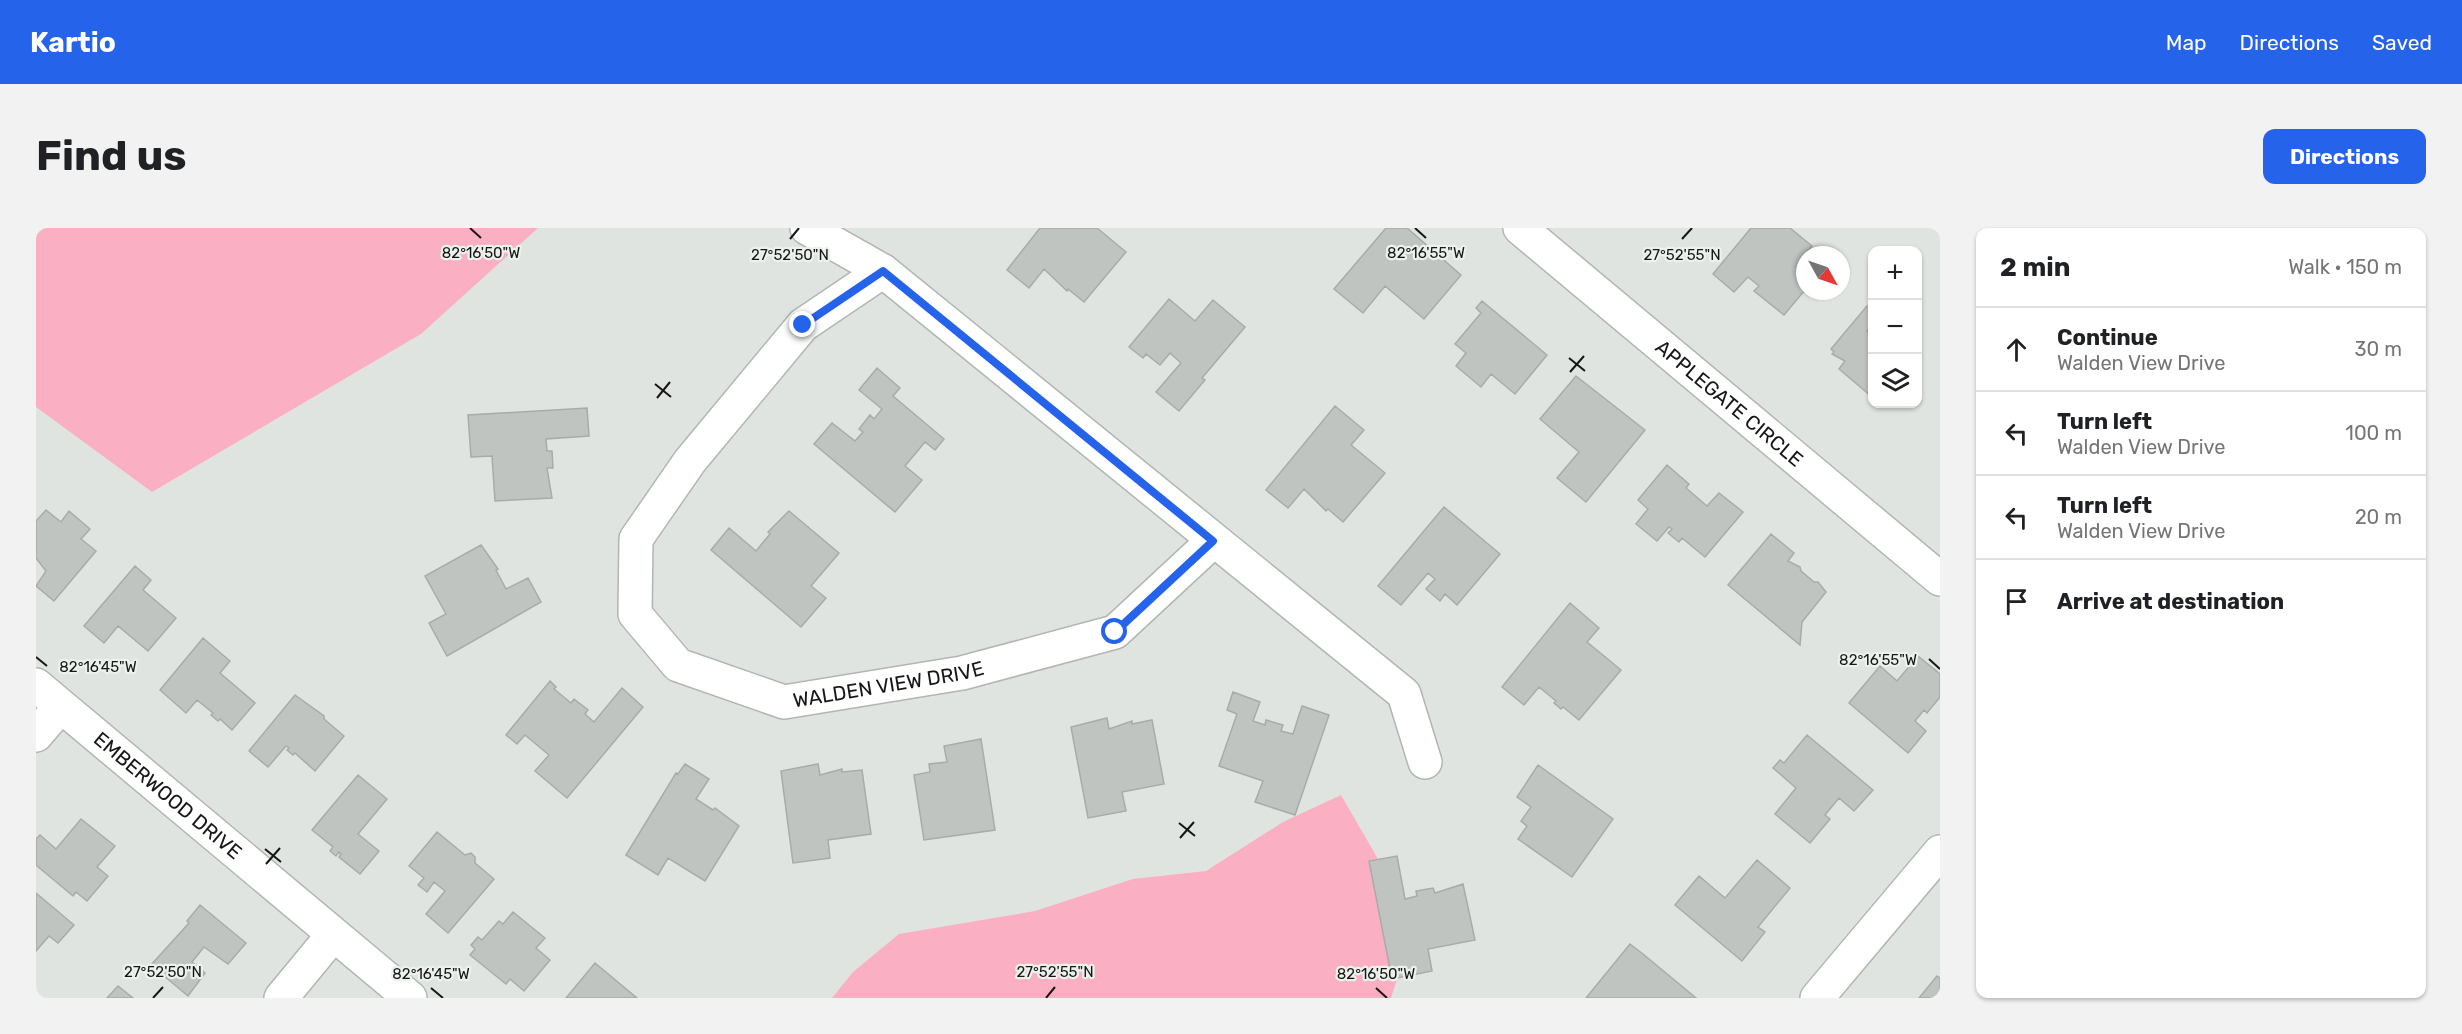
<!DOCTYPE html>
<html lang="en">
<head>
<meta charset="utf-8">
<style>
  body { margin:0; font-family:Rubik,sans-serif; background:#f2f2f2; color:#202124 }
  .controls { position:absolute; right:18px; top:18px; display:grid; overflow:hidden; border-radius:12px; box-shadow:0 2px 4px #0004 }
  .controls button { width:54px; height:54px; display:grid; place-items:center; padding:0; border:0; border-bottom:2px solid #e0e0e0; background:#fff; color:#202124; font:30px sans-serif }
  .compass { position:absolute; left:1760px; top:18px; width:54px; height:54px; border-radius:50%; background:#fff; box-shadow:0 2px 4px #0004; rotate:130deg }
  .stop { position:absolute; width:18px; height:18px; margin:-14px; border:4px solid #2563eb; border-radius:50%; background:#fff }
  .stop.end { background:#2563eb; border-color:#fff; box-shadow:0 2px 6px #0008 }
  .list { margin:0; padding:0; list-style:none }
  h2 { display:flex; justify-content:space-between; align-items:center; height:78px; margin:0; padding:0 24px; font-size:26px }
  h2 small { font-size:20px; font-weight:400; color:#757577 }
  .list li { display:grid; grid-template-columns:39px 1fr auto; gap:18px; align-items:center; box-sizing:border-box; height:84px; padding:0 24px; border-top:2px solid #e0e0e0 }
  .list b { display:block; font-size:22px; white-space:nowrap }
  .list p { margin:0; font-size:20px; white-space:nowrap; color:#757577 }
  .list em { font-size:20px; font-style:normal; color:#757577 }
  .icon { flex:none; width:33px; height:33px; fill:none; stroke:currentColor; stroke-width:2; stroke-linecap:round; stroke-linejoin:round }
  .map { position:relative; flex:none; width:1904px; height:770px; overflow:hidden; border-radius:12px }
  header { display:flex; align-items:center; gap:36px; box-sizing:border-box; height:84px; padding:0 30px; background:#2563eb; color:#fff }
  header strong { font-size:28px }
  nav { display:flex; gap:33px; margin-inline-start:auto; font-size:21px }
  .intro { display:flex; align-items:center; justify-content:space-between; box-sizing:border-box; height:144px; padding:0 36px }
  h1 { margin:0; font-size:42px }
  .button { padding:15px 27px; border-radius:12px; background:#2563eb; color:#fff; font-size:21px; font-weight:700 }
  main { display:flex; gap:36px; padding:0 36px }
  aside { flex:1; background:#fff; border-radius:12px; box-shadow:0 2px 4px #0004 }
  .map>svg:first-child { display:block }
  .green { fill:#faafc2 }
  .building { fill:#c0c4c1; stroke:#a8aca8; stroke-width:1.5 }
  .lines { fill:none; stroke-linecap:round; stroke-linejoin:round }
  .minor-casing { stroke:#b2b6b3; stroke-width:36 }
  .minor { stroke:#fff; stroke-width:33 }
  .route { stroke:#2563eb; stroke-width:8 }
  .ticks { fill:none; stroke:#151615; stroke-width:2 }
  .labels { text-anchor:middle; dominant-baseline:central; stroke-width:4.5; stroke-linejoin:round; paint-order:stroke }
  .street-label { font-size:20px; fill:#151615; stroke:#edf1ed }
  .ticks-label { font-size:15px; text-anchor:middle; fill:#151615; stroke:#edf1ed; stroke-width:4.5; stroke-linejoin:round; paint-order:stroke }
</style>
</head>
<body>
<header>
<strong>Kartio</strong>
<nav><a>Map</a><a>Directions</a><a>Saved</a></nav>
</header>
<div class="intro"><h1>Find us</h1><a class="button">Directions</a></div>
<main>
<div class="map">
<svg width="1904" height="770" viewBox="0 0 1904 770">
  <rect width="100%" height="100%" fill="#e0e4e0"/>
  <!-- green -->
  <path class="green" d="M0,0H502L385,106L116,264L0,179Z
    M1305,567L1338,624L1377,701L1355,770H796L817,744L863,706L999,683L1097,651L1170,643L1247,594Z"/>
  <!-- building -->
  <path class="building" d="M1004,0H1061L1090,24L1048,74L1032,61L1031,63L1008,41L993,60L971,42Z
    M1350,0H1371L1425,47L1388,91L1349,58L1327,85L1298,61Z
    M1715,0H1754L1776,18L1768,27L1769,62L1748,87L1718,63L1723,58L1712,49L1698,64L1677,46Z
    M1133,71L1159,93L1177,72L1209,99L1166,150L1169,152L1143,183L1120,164L1145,135L1134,125L1124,137L1110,126L1107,130L1093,119Z
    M1446,73L1511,127L1479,166L1455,146L1445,159L1420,138L1430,125L1419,116L1445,85L1440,80Z
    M1831,78L1836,82V96L1831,103L1836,107V169L1803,141L1809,133L1796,126L1798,124L1795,121Z
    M841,140L864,160L857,168L908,211L899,222L889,214L869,238L886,252L859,284L778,216L796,195L819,213L827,204L823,201L834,187L838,191L846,181L823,162Z
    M1540,148L1609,202L1550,274L1521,250L1543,224L1504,191Z
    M1299,178L1328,202L1315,217L1349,245L1307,294L1292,281L1290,283L1268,261L1252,280L1230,262Z
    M551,180L553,208L510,211L511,223H516L517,240H511L516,270L459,273L456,228L435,229L432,187Z
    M1631,237L1653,256L1650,260L1671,278L1683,265L1707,284L1669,329L1646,310L1643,314L1632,305L1636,301L1633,299L1621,313L1600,296L1612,281L1602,272Z
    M1408,279L1464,326L1421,377L1409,366L1404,373L1390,361L1399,351L1392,345L1365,377L1342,358Z
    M10,282L25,294L33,283L54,301L45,311L60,323L18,373L0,358L10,343L0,330V293Z
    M753,283L803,325L775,358L790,370L765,399L675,322L693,300L720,323L734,306L732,304Z
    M1735,306L1758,325L1752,333L1764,339L1765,343L1778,354H1782L1790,364L1766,394L1764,417L1692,357Z
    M445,317L462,341L460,342L470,361L492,350L505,374L411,428L393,395L410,386L389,348Z
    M99,338L115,352L107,362L140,390L112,423L82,398L68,415L48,398Z
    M1534,375L1563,400L1551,414L1585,442L1543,492L1527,479L1525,481L1518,475L1520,473L1503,459L1488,477L1466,459Z
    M167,410L194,433L184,445L219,475L196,502L184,491L182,493L175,487L177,485L161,472L150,485L124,462Z
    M1882,428L1904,446V469L1891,485L1888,482L1879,493L1890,503L1872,525L1813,475L1844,438L1861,453Z
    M514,453L520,459L518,461L535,475L538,471L552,482L549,486L558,494L586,460L607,479L531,570L499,543L513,527L489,507L481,516L470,507Z
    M1197,464L1224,474L1217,493L1229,497L1230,492L1247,497L1245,503L1257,506L1266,478L1293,487L1259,587L1219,574L1227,553L1183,538L1201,486L1191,482Z
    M259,467L288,488V491L308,508L279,543L259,525L257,527L251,522L253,520L250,518L232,539L213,523Z
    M1071,490L1073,501L1096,493V496L1116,492L1128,556L1086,564L1090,583L1052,590L1035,499Z
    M1771,507L1837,562L1818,583L1803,570L1789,587L1794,591L1774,615L1739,586L1760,560L1737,540L1744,532L1748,535Z
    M945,511L959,602L888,612L878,547L894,544L893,536L911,534L908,518Z
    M649,536L673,551L660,571L677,582L679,580L703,598L669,653L632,630L622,647L590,627L640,545L642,546Z
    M782,536L784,547L806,541V544L826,542L835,606L792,612L794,630L757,635L745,543Z
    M1502,537L1577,591L1536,649L1482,611L1491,598L1485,593L1495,579L1481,569Z
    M322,547L351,571L322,606L343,623L324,646L303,629L305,626L303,624L300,628L294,623L297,619L276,602Z
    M45,591L79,618L61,639L72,648L51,673L40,664L37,668L0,637V611L4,607L20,621Z
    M401,604L429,627L435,625L439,629V635L458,651L412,705L390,686L409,663L398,654L391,664L382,657L388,650L373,638Z
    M1361,628L1369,671L1381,668L1380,663L1397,660L1399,665L1427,656L1439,712L1392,721L1396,743L1356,751L1333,633Z
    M1721,632L1754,660L1722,699L1729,704L1706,733L1639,677L1663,648L1689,670Z
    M0,665L38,697L22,715L13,708L0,723Z
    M164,677L210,715L192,736L168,719L156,734L169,745L152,768L115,737L153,695L151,693Z
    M477,684L509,710L500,720L514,732L488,763L474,751L470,756L434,727L439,721L435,717L442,709L446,712L463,693L467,696Z
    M1594,716L1607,726L1660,770H1550Z
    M559,735L601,770H530Z
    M1901,748L1904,750V770H1883Z
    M82,758L97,770H71Z"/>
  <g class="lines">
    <defs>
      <g id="minor">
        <path d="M771,0L847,43L1368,466L1389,534"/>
        <path id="s1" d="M1484,0L1904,351"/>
        <path id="s2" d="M847,43L767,97L654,233L600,311L599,386L642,437L748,474L926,445L1079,404L1177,313"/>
        <path id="s3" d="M0,457L374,770"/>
        <path d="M0,507L24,479"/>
        <path d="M245,770L297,707"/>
        <path d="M1781,770L1904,624"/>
      </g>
    </defs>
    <!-- minor casing -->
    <use href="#minor" class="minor-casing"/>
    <!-- minor -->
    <use href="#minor" class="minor"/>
  </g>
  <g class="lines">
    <!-- route -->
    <path class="route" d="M767,97L847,43L1177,313L1079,404"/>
  </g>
  <!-- ticks -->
  <path class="ticks" d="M434,0L445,10M1379,0L1390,10M754,11L763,0M1646,11L1656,0M1533,130L1549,143M1534,144L1548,128M619,156L635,169M621,170L634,154M0,429L11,438M1893,431L1904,441M1143,595L1159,608M1144,610L1158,594M229,621L245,634M230,636L244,620M395,760L407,770M1340,760L1351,770M117,770L127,759M1010,770L1019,759"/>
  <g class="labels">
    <!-- street labels -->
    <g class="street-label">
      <text stroke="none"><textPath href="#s1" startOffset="273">APPLEGATE CIRCLE</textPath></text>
      <text stroke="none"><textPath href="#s2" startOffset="728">WALDEN VIEW DRIVE</textPath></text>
      <text stroke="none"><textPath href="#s3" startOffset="172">EMBERWOOD DRIVE</textPath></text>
    </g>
  </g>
  <g class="ticks-label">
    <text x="445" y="30">82°16'50"W</text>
    <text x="1390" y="30">82°16'55"W</text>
    <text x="754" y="32">27°52'50"N</text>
    <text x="1646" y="32">27°52'55"N</text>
    <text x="1842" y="437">82°16'55"W</text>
    <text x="62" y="444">82°16'45"W</text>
    <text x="127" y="749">27°52'50"N</text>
    <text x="1019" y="749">27°52'55"N</text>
    <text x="395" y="751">82°16'45"W</text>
    <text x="1340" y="751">82°16'50"W</text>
  </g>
</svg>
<div class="controls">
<button>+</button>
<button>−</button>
<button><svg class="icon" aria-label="layers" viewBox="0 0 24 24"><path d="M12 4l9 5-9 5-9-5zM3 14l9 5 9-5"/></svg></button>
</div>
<svg class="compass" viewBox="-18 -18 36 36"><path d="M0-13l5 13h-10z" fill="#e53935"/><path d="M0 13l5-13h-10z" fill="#757577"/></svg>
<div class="stop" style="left:1079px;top:404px"></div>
<div class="stop end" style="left:767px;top:97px"></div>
</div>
<aside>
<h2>2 min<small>Walk · 150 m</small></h2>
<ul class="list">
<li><svg class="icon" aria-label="ahead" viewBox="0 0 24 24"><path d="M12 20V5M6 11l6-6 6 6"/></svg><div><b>Continue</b><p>Walden View Drive</p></div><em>30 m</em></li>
<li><svg class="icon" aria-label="left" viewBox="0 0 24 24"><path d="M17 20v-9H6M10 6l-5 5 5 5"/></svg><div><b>Turn left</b><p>Walden View Drive</p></div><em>100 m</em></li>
<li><svg class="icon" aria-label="left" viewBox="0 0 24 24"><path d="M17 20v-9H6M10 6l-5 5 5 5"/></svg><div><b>Turn left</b><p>Walden View Drive</p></div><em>20 m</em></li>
<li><svg class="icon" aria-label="arrive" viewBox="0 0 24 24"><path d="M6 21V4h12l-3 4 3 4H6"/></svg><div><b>Arrive at destination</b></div></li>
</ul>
</aside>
</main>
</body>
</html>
